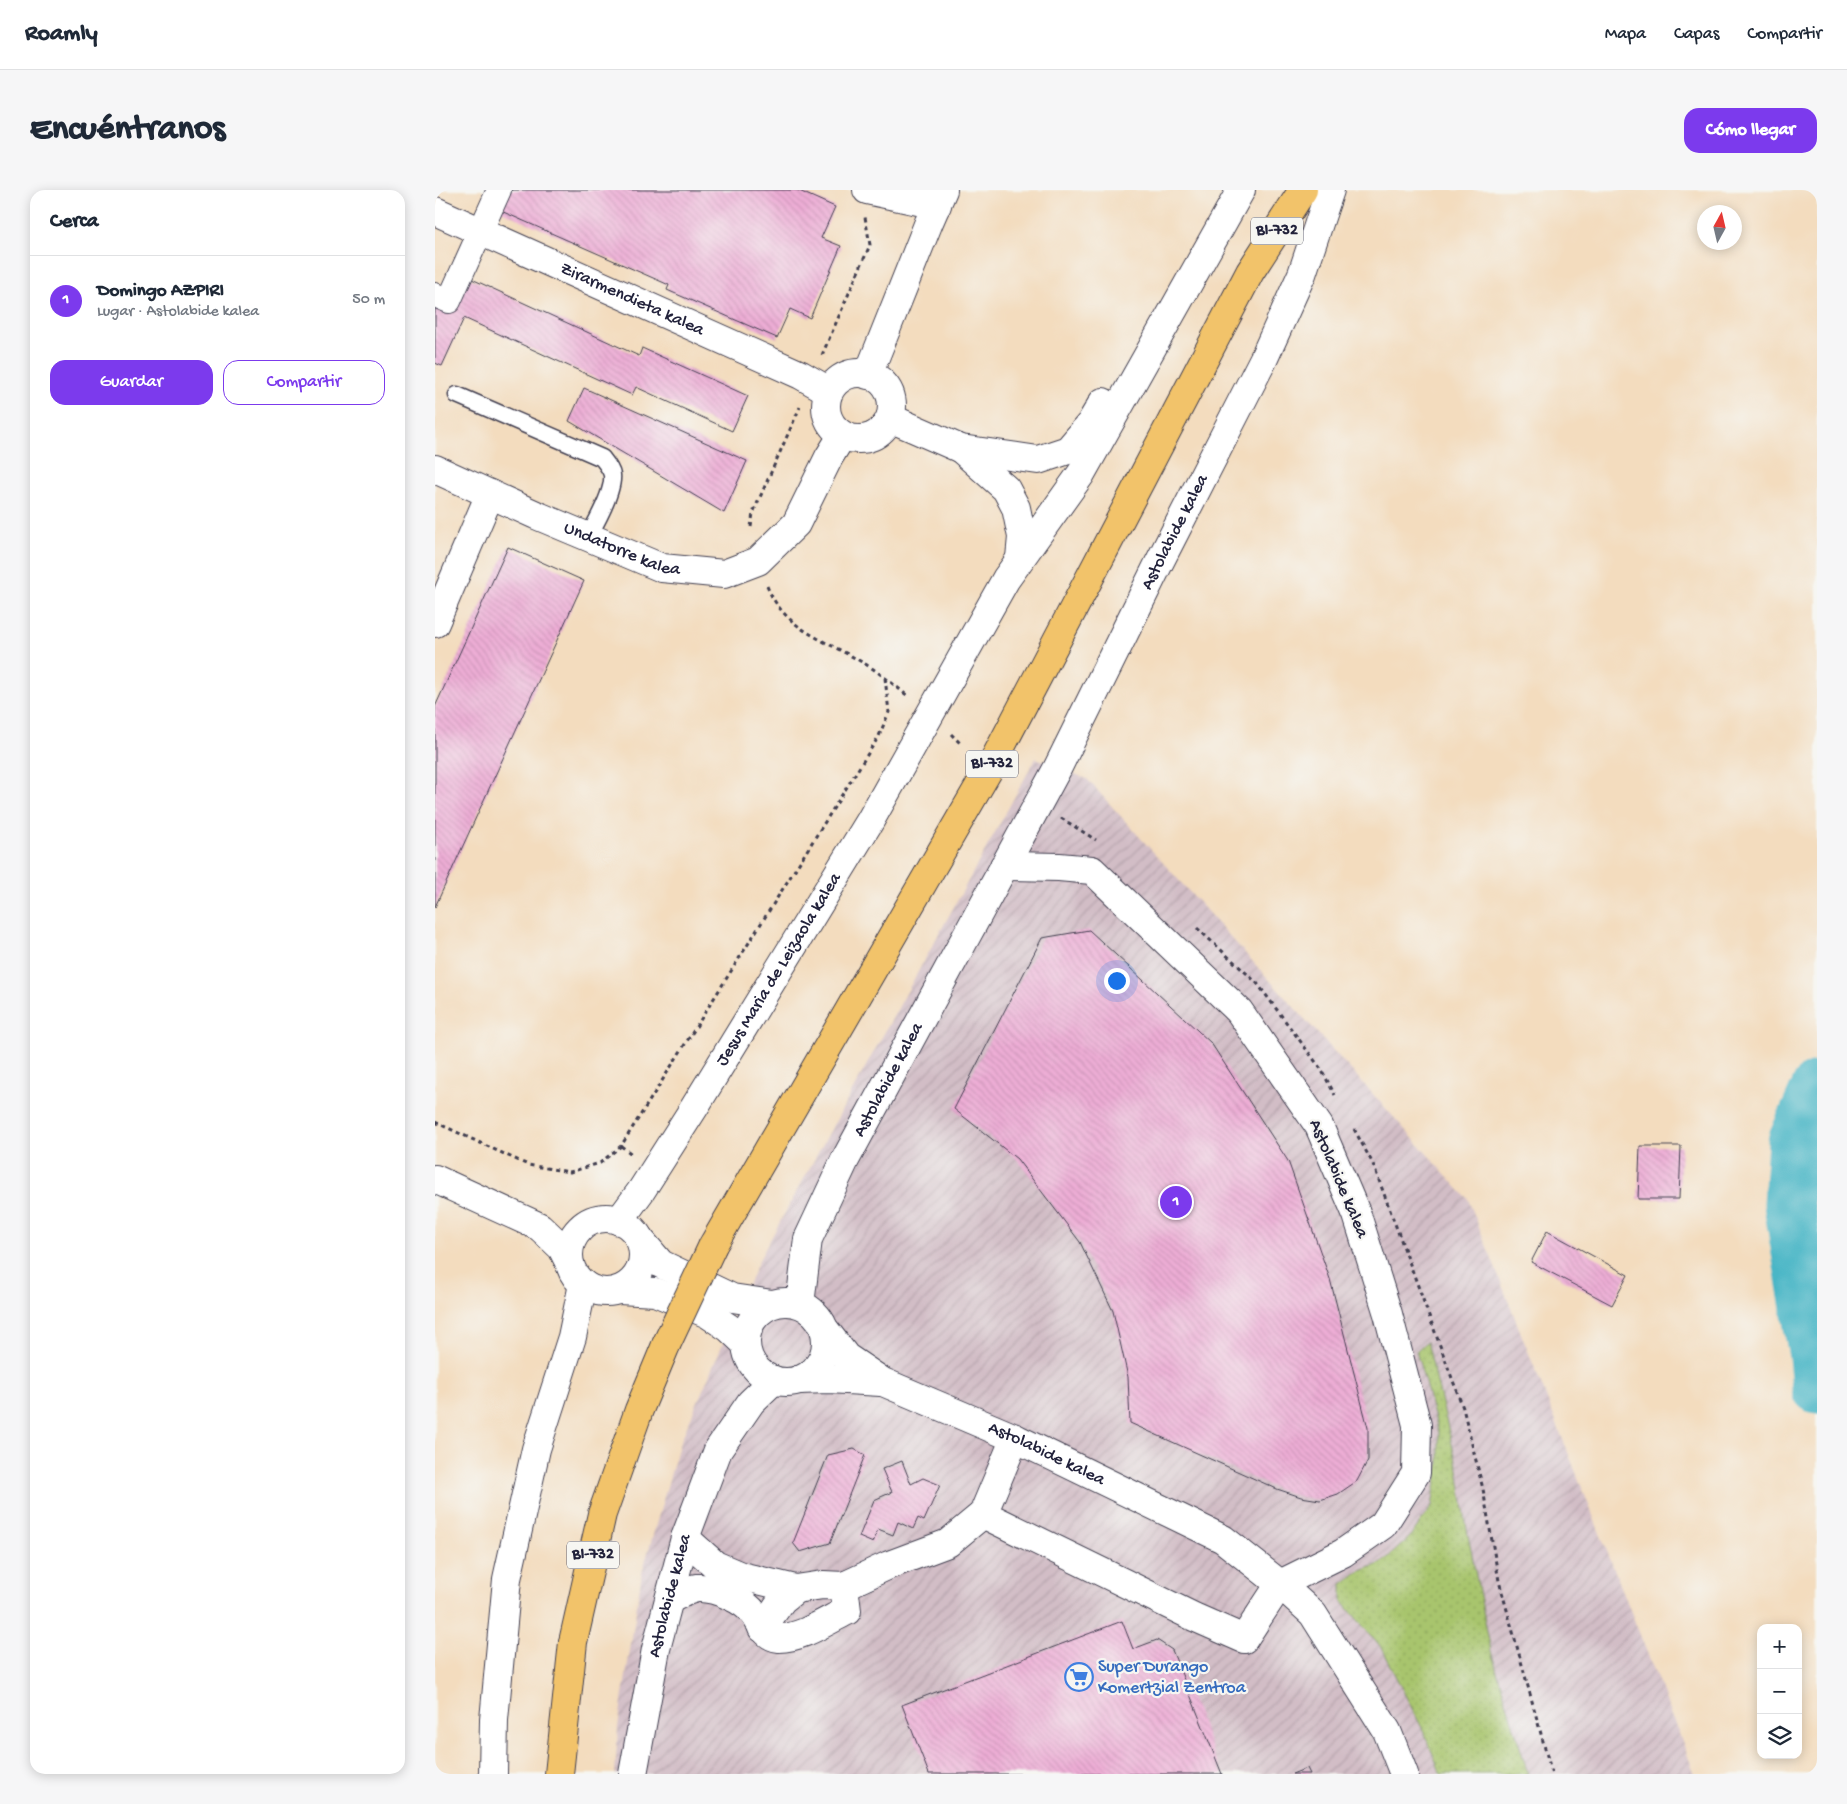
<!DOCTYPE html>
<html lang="es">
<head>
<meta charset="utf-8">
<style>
  body { margin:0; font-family:"Gochi Hand",sans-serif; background:#f6f6f7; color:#1f2937 }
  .controls { position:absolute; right:15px; bottom:15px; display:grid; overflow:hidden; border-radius:10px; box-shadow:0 2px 12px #0003 }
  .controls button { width:45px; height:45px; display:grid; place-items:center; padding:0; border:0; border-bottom:1px solid #e0e1e3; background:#fff; color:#1f2937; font:25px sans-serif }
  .compass { position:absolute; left:1262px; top:15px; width:45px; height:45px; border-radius:50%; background:#fff; box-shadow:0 2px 12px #0003; rotate:8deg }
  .you { position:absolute; left:681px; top:790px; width:18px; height:18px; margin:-12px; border:4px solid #fff; border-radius:50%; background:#1a73e8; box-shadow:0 0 0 8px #1a73e833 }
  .badge { display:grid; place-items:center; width:32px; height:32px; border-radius:50%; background:#7c3aed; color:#fff; font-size:16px; font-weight:700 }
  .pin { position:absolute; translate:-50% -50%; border:2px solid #fff; box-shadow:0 1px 5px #0006 }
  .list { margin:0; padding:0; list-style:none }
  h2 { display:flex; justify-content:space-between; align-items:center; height:65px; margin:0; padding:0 20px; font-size:21px }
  h2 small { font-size:16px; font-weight:400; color:#747a83 }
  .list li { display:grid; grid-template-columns:32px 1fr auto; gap:15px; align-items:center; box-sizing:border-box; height:90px; padding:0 20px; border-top:1px solid #e0e1e3 }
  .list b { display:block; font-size:19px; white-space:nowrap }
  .list p { margin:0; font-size:16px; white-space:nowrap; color:#747a83 }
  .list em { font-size:16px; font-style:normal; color:#747a83 }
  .actions { display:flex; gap:10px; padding:15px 20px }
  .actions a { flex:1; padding:11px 0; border:1px solid #7c3aed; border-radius:15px; text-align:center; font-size:18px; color:#7c3aed }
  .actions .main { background:#7c3aed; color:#fff }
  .icon { flex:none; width:28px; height:28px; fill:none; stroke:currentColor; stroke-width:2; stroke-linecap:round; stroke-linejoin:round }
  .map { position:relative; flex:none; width:1382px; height:1584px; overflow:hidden; border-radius:15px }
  header { display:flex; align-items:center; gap:30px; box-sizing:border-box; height:70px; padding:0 25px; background:#fff; border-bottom:1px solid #e0e1e3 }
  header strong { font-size:24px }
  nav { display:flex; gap:28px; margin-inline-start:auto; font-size:18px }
  .intro { display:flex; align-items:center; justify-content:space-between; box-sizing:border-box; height:120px; padding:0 30px }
  h1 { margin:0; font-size:35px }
  .button { padding:12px 22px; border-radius:15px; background:#7c3aed; color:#fff; font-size:18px; font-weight:700 }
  main { display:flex; gap:30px; padding:0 30px }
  aside { flex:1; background:#fff; border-radius:15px; box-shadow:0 2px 12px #0003 }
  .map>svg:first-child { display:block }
  .industrial { fill:url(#industrial-furrows) }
  .park { fill:url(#park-dots); stroke:#657454 }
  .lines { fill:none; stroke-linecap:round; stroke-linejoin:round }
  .river { stroke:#4ab6c6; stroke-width:51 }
  .building { fill:url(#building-back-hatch) }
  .service-casing { stroke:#413e4f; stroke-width:19 }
  .pedestrian-casing { stroke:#413e4f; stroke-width:26 }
  .minor-casing { stroke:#413e4f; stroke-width:30 }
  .primary-casing { stroke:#413e4f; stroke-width:30 }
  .path { stroke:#413e4f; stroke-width:3; stroke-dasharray:4 4; stroke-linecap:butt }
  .service { stroke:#fff; stroke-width:16 }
  .pedestrian { stroke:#fff; stroke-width:24 }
  .minor { stroke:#fff; stroke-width:28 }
  .primary { stroke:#f2c36a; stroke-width:28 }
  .primary-bridge-casing { stroke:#413e4f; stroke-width:30; stroke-linecap:butt }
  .primary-bridge { stroke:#f2c36a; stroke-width:28 }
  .labels { text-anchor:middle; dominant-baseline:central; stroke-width:4.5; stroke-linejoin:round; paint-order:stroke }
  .shield { fill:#f6f6f2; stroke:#626272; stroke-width:1 }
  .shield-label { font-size:16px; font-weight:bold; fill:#22223b }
  .street-label { font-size:18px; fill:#22223b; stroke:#f6f6f2 }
  .shop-label { font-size:18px; fill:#366cbe; stroke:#f6f6f2; text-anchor:start }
</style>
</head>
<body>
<header>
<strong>Roamly</strong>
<nav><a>Mapa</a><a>Capas</a><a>Compartir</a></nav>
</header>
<div class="intro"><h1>Encuéntranos</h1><a class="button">Cómo llegar</a></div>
<main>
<aside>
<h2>Cerca<small></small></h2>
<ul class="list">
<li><span class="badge">1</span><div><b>Domingo AZPIRI</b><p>Lugar · Astolabide kalea</p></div><em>50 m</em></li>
</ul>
<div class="actions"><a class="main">Guardar</a><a>Compartir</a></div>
</aside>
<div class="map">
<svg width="1382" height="1584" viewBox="0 0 1382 1584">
  <defs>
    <pattern id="industrial-furrows" width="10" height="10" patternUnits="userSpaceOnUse" patternTransform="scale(1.25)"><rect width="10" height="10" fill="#d2bdc6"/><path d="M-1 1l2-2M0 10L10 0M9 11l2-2" fill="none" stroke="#b4a2ab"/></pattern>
    <pattern id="park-dots" width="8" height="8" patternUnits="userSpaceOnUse" patternTransform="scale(1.25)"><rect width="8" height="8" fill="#a8c56d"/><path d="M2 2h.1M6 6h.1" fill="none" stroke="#90a95f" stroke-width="1.8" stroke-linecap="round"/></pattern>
    <pattern id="building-back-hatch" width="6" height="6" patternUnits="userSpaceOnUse" patternTransform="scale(1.25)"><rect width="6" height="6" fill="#edadd5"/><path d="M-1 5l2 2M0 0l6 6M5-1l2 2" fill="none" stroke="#cb95b8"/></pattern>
  </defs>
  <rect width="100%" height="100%" fill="#f6f6f2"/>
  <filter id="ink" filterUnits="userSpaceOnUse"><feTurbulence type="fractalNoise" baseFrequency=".02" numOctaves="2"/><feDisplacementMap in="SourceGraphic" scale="10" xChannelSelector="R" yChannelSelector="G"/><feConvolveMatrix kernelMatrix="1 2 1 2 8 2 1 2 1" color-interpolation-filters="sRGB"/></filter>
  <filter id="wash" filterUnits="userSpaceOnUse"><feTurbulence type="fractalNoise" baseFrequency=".0096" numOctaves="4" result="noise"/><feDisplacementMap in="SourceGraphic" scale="20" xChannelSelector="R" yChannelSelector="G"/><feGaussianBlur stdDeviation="1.12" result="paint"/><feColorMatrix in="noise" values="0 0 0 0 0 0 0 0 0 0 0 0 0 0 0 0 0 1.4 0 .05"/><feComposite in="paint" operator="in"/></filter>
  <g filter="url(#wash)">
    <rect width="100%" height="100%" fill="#f3dcbe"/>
    <!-- industrial -->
    <path class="industrial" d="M601,568L652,589L1033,1009L1260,1584H180L183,1537L207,1383L244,1255L324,1070Z"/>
    <!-- park -->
    <path class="park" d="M992,1151L1023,1279L1032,1340L1056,1461L1093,1584H1006L988,1540L946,1458L907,1411V1394L923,1382L947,1373L975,1347L997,1316L1004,1275V1243L981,1161Z"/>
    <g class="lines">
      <!-- river -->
      <path class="river" d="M1382,897L1358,952L1354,1014L1379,1166L1382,1198"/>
    </g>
    <g id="blocks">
      <!-- building -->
      <path class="building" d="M64,0H362L400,17L386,48L406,56L375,128L355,119L342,148L232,100L234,95L57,17Z
        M26,84L204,166L207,158L313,206L297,241L201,197L197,205L29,128L7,176L0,173V105Z
        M149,198L312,271L289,323L134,231Z
        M73,357L149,391L0,717V517Z
        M654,740L776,853L853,971L895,1089L933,1238V1270L922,1291L903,1304L885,1310L866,1307L842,1299L695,1233L693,1187L678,1121L645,1052L582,969L519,919L607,748Z
        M1205,956H1246L1244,1009H1203Z
        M1112,1041L1193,1085L1177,1115L1096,1072Z
        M419,1259L430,1265L395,1353L365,1362L358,1353L393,1265Z
        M467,1271L476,1294L488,1288L505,1295L489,1331L483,1328L478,1339L463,1332L458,1345L443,1339L438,1353L424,1347L439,1310L457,1302L447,1279Z
        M687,1431L698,1459L722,1450L737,1460L787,1584H494L467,1515Z
        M872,1578L875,1584H857Z"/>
    </g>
  </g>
  <g filter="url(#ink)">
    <use href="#blocks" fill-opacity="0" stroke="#413e4f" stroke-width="1"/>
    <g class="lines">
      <defs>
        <path id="service" d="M22,205L167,268C171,273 176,279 177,285C179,300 161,333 153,347"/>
        <path id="pedestrian" d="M0,105L14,111L64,0"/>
        <g id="minor">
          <path d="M432,0L502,15"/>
          <path id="s1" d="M0,21L366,185L394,201"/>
          <circle cx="424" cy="216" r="33"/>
          <path d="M433,185L494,32L508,0"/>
          <path d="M455,228L526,259L603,270L633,260L655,234L668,212"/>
          <path d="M526,259L571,299L581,318L587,347L585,368"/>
          <path id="s2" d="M0,279L101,325L227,378L289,384L323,371L361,334L394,267L407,246"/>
          <path d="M0,433L55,304"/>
          <path d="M0,989L105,1037L127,1058L135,1074"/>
          <circle cx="171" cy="1065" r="37"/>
          <path id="s3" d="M184,1031L206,1001L259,918L435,631L571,389L646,284L806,0"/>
          <path d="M203,1047L226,1074L297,1108L337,1114"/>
          <path d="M184,1100L220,1102L273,1124L294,1138L311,1154"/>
          <circle cx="351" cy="1152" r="40"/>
          <path id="s4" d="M365,1114L373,1049L410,970L622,579L724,373L829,168L867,84L895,0"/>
          <path id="s5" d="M391,1141L411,1167L448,1192L580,1248L788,1349L845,1394L878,1424L952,1541L969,1584"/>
          <path d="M363,1190L394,1189L446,1192"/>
          <path d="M548,1324L759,1427L809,1449L845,1394L908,1363L948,1335L981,1283L982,1235L953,1124L922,1025L884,936L804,821L657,680L624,677L569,676"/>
          <path d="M250,1348L280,1375L306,1386L361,1399"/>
          <path d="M234,1410C242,1406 253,1399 262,1398C280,1397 310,1410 320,1425C326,1434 331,1447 344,1448C367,1448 391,1431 412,1421L409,1396"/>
          <path d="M327,1438L347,1410L361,1399L388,1395L409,1396L454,1375L513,1353L548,1324L580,1248"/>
          <path d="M58,1584L59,1530L72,1389L101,1259L137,1147L148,1094"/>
          <path id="s6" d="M198,1584L221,1459L250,1348L283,1260L316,1212L339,1190"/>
        </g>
        <path id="primary" d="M278,1055L557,574L815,82L868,0
          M124,1584L138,1452L167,1324L204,1220L231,1155"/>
      </defs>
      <!-- service casing -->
      <use href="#service" class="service-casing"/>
      <!-- pedestrian casing -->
      <use href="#pedestrian" class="pedestrian-casing"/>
      <!-- minor casing -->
      <use href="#minor" class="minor-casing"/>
      <!-- primary casing -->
      <use href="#primary" class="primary-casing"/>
      <!-- path -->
      <path class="path" d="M387,165L435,55L430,27
        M316,337L318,323L365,217
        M332,396C349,439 388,449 425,471C443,481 458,494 474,507
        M516,544L525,553
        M626,628L661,650
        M762,738L822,793L886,879L900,905
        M0,932L93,975L135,982L165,973L186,956L444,546L454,522L450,488
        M919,939L938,974L1028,1218L1048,1299L1064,1391L1117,1584
        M186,956L198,965"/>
      <!-- service -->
      <use href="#service" class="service"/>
      <!-- pedestrian -->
      <use href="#pedestrian" class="pedestrian"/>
      <!-- minor -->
      <use href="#minor" class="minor"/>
      <!-- primary -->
      <use href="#primary" class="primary"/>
      <defs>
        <path id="primary-bridge" d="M231,1155L278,1055"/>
      </defs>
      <!-- primary-bridge casing -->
      <use href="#primary-bridge" class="primary-bridge-casing"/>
      <!-- primary-bridge -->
      <use href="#primary-bridge" class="primary-bridge"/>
    </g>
  </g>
  <!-- icons -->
  <defs>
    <symbol id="supermarket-ring" viewBox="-11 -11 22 22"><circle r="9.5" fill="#f6f6f2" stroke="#3f7fe0" stroke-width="1.5"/><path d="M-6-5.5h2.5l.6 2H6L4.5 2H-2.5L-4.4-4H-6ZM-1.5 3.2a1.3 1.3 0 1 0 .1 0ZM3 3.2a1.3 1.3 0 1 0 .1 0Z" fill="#3f7fe0"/></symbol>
  </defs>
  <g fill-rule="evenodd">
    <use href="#supermarket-ring" x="628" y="1471" width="32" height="32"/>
  </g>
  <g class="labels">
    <!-- shield labels -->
    <g class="shield">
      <rect x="816" y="27.5" width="52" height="27" rx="4"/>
      <rect x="531" y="560.5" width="52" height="27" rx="4"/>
      <rect x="132" y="1351.5" width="52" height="27" rx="4"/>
    </g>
    <g class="shield-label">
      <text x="842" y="41">BI-732</text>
      <text x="557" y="574">BI-732</text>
      <text x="158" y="1365">BI-732</text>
    </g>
    <!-- street labels -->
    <g class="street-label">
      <text stroke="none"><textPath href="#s1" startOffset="216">Zirarmendieta kalea</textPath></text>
      <text stroke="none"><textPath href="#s4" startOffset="862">Astolabide kalea</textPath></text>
      <text stroke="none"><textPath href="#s2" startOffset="204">Undatorre kalea</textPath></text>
      <text stroke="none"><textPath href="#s3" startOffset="298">Jesus Maria de Leizaola kalea</textPath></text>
      <text stroke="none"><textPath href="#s4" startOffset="244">Astolabide kalea</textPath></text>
      <text transform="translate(903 989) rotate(67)">Astolabide kalea</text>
      <text stroke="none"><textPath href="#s5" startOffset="256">Astolabide kalea</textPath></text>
      <text stroke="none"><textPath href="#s6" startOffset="182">Astolabide kalea</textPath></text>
    </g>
    <!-- shop labels -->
    <g class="shop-label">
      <text x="663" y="1477">Super Durango<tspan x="663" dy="21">Komertzial Zentroa</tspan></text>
    </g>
  </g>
</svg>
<div class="controls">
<button>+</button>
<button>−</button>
<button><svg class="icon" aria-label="layers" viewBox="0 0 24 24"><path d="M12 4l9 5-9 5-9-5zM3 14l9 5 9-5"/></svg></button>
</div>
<svg class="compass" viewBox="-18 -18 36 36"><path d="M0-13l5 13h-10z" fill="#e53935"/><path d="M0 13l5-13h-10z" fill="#747a83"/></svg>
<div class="you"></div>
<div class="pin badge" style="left:741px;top:1012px">1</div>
</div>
</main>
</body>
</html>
